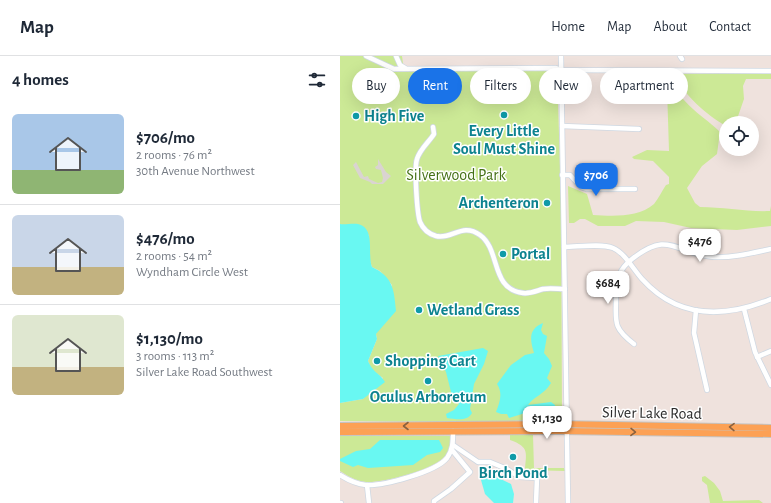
<!DOCTYPE html>
<meta charset="utf-8">
<style>
body{margin:0;font-family:"Alegreya Sans",sans-serif;background:#f2f2f3;color:#1f2937;height:100vh;display:flex;flex-direction:column;font-size:15px;white-space:nowrap}
*{box-sizing:border-box;margin:0}
p{font-size:13px;color:#747a83}
.icon{flex:none;width:22px;height:22px;fill:none;stroke:currentColor;stroke-width:2;stroke-linecap:round;stroke-linejoin:round}
.map{position:relative;flex:1;overflow:hidden}
.side{display:flex;flex-direction:column;background:#fff;width:340px}
.side>*{flex:none}
.hud{position:absolute;left:12px;top:12px;width:359px;height:36px;display:flex;gap:8px}
.controls{position:absolute;left:379px;top:60px;display:grid;gap:8px}
.controls a{display:grid;place-items:center;width:40px;height:40px;border-radius:50%;background:#fff;box-shadow:0 4px 16px #0002;font-size:20px}
.price{position:absolute;translate:-50% -34px;padding:0 9px;border-radius:8px;background:#fff;color:#222;font-size:13px;line-height:26px;filter:drop-shadow(0 1px 2px #0008)}
.price::after{content:'';position:absolute;left:50%;top:24px;width:12px;height:9px;margin-left:-6px;background:inherit;clip-path:polygon(0 0,100% 0,50% 100%)}
.price.on{background:#1a73e8;color:#fff}
ul{padding:0;list-style:none}
li{display:flex;align-items:center;gap:12px;height:100px;padding:0 12px}
li+li{border-top:1px solid #e0e1e3}
li span{display:grid;place-items:center;flex:none;width:112px;height:80px;border-radius:6px;color:#555}
li>.icon{margin-inline-start:auto}
span .icon{width:48px;height:48px;fill:#fffc;stroke-width:1}
li b{font-size:17px}
h2{display:flex;justify-content:space-between;align-items:center;height:48px;padding:0 12px;font-size:17px}
.pill{padding:0 14px;border-radius:18px;background:#fff;box-shadow:0 4px 16px #0002;font-size:14px;line-height:36px}
.pill.on{background:#1a73e8;color:#fff}
header{display:flex;align-items:center;gap:24px;box-sizing:border-box;height:56px;padding:0 20px;background:#fff;border-bottom:1px solid #e0e1e3}
header strong{font-size:19px}
nav{display:flex;gap:22px;margin-inline-start:auto;font-size:14px}
main{display:flex;flex:1;min-height:0}
.map>svg:first-child{display:block}
.green{fill:#cce996}
.plaza{fill:#dad4d1}
.water{fill:#69f8f2}
.lines{fill:none;stroke-linecap:round;stroke-linejoin:round}
.minor-casing{stroke:#cfd8e2;stroke-width:6}
.major-casing{stroke:#c4c4c4;stroke-width:8}
.minor{stroke:#fff;stroke-width:4.5}
.major{stroke:#fca155;stroke-width:6}
.oneway{stroke:#8a613e}
.culture-dot{fill:#0f9aa8;stroke:#fff;stroke-width:1.5}
.labels{text-anchor:middle;dominant-baseline:central;stroke-width:3;stroke-linejoin:round;paint-order:stroke}
.culture-label{font-size:16px;font-weight:bold;fill:#0d838f;stroke:#fff;text-anchor:start}
.park-label{font-size:16px;fill:#447015;stroke:#fff}
.street-label{font-size:16px;fill:#2c2c2c;stroke:#fff}
</style>
<header>
<strong>Map</strong>
<nav><a>Home</a><a>Map</a><a>About</a><a>Contact</a></nav>
</header>
<main>
<section class="side">
<h2>4 homes<svg class="icon" aria-label="filters" viewBox="0 0 24 24"><path d="M4 7h16M4 17h16"/><circle cx="9" cy="7" r="2"/><circle cx="15" cy="17" r="2"/></svg></h2>
<ul>
<li><span style="background:linear-gradient(#a9c7e8 70%,#8fb573 0)"><svg class="icon" aria-label="home" viewBox="0 0 24 24"><path d="M3 11l9-7 9 7M6 9v11h12V9"/></svg></span><div><b>$706/mo</b><p>2 rooms · 76 m²</p><p>30th Avenue Northwest</p></div></li>
<li><span style="background:linear-gradient(#c9d6e8 65%,#c2b280 0)"><svg class="icon" aria-label="home" viewBox="0 0 24 24"><path d="M3 11l9-7 9 7M6 9v11h12V9"/></svg></span><div><b>$476/mo</b><p>2 rooms · 54 m²</p><p>Wyndham Circle West</p></div></li>
<li><span style="background:linear-gradient(#dfe7d0 65%,#c2b280 0)"><svg class="icon" aria-label="home" viewBox="0 0 24 24"><path d="M3 11l9-7 9 7M6 9v11h12V9"/></svg></span><div><b>$1,130/mo</b><p>3 rooms · 113 m²</p><p>Silver Lake Road Southwest</p></div></li>
</ul>
</section>
<div class="map">
<svg width="431" height="447" viewBox="0 0 431 447">
<rect width="100%" height="100%" fill="#efe2dd"/>
<g class="green">
<path d="M 0,0 L 62,0 L 64,14 L 217,14 L 221,143 L 222,364 L 113,366 L 0,365 L 0,347 L 23,343 L 43,322 L 32,314 L 28,305 L 37,283 L 36,278 L 52,229 L 40,215 L 32,211 L 29,202 L 29,179 L 0,168 Z"/>
<path d="M 431,17 L 431,23 L 406,23 L 403,30 L 404,43 L 396,66 L 386,67 L 386,70 C 367,59 343,39 335,18 Z"/>
<path d="M 327,32 L 336,33 C 349,54 364,60 380,76 L 377,98 L 362,110 L 347,132 L 355,147 L 360,151 C 383,151 407,156 430,155 L 431,150 L 431,170 L 397,174 L 351,172 L 324,166 L 296,165 L 285,170 L 258,170 L 245,163 L 240,163 L 234,167 L 229,167 L 228,130 L 247,138 L 253,159 C 272,160 298,162 314,148 C 318,143 322,135 326,129 L 329,128 L 329,121 L 313,105 L 294,103 L 292,101 L 307,94 L 329,95 Z"/>
<path d="M 170,379 L 193,379 L 194,412 L 224,412 L 225,415 L 185,414 C 186,397 190,391 170,384 Z"/>
<path d="M 0,380 L 111,380 C 111,388 110,394 105,400 C 94,414 43,427 26,426 C 16,425 8,420 0,415 Z"/>
<path d="M 365,420 L 374,427 L 380,435 L 383,445 L 419,444 L 423,447 L 370,447 L 367,429 L 362,425 L 362,421 Z"/>
</g>
<path class="plaza" d="M 38,103 L 46,116 L 51,120 L 43,128 L 32,128 L 30,126 L 20,122 L 13,109 L 16,106 L 24,121 L 28,120 L 29,123 L 38,127 L 42,126 L 43,122 L 41,114 L 36,113 L 35,111 L 38,109 Z"/>
<g class="water">
<path d="M 0,168 C 5,169 12,167 18,168 C 36,172 27,198 32,211 C 53,221 54,233 56,255 L 36,278 L 37,283 L 28,305 C 34,318 39,316 45,326 L 23,343 L 0,347 Z"/>
<path d="M 203,267 L 201,274 L 203,278 L 207,280 L 204,297 L 209,303 L 212,310 L 207,322 L 211,327 C 204,339 194,340 188,349 L 211,346 L 215,349 L 215,354 L 182,358 L 169,362 L 167,358 L 161,358 L 156,356 C 160,346 163,337 157,328 L 171,309 L 185,299 L 194,297 C 190,284 188,273 203,267 Z"/>
<path d="M 143,292 L 148,295 L 144,308 L 134,328 L 130,353 L 132,357 C 127,366 116,363 107,362 L 106,358 L 114,354 L 119,348 L 112,340 L 106,316 L 98,300 Z"/>
<path d="M 40,384 L 99,384 L 103,392 L 100,396 L 87,399 L 73,409 L 28,412 L 18,409 L 13,411 L 0,405 L 0,403 L 16,395 L 30,393 Z"/>
<path d="M 142,414 L 171,428 L 174,438 L 173,447 L 154,447 L 145,438 L 139,417 Z"/>
</g>
<g class="lines">
<defs>
<g id="minor">
<path d="M 26,0 L 54,13 L 216,12 L 221,14 L 431,15"/>
<path d="M 56,0 L 60,9 L 65,12"/>
<path d="M 221,0 L 228,447"/>
<path d="M 340,0 L 342,3"/>
<path d="M 222,70 L 299,73"/>
<path d="M 93,71 L 94,78 C 89,86 80,93 77,103 C 74,112 77,157 80,166 C 83,173 89,178 96,180 C 112,184 122,166 140,179 C 161,194 150,233 183,237 C 190,238 196,235 203,233 C 210,232 218,233 225,233"/>
<path d="M 222,119 L 230,119 L 241,131 L 247,133 L 295,133"/>
<path d="M 224,191 C 237,191 261,187 273,192 C 285,197 293,213 302,223 C 338,263 385,262 431,243"/>
<path d="M 404,253 L 415,296 L 431,329"/>
<path d="M 356,254 L 354,277 L 367,334"/>
<path d="M 294,288 C 272,271 276,266 276,240 C 276,224 279,213 292,203 C 330,173 335,198 374,201 C 393,202 412,197 431,193"/>
<path d="M 417,301 L 431,295"/>
<path d="M 113,389 L 138,406 L 150,406 L 167,413 L 179,421 L 197,422 L 196,447"/>
<path d="M 0,419 C 8,424 16,428 26,429 C 43,430 96,416 107,402 C 113,394 113,385 113,375"/>
<path d="M 27,429 L 29,447"/>
<path d="M 0,447 L 1,447"/>
<path d="M 94,447 L 94,445 L 111,433 L 130,416 L 112,394"/>
</g>
<g id="major">
<path d="M 0,370 L 218,368 L 431,372"/>
<path d="M 0,376 L 220,375 L 431,378"/>
</g>
</defs>
<use href="#minor" class="minor-casing"/>
<use href="#major" class="major-casing"/>
<use href="#minor" class="minor"/>
<use href="#major" class="major"/>
</g>
<defs><path id="oneway-chevron" d="M-2-3.5L2.5 0L-2 3.5" fill="none" stroke-width="1.6" stroke-linecap="round" stroke-linejoin="round"/></defs>
<g class="oneway">
<use href="#oneway-chevron" transform="translate(66 370) rotate(-180)"/>
<use href="#oneway-chevron" transform="translate(392 371) rotate(-179)"/>
<use href="#oneway-chevron" transform="translate(293 376) rotate(1)"/>
</g>
<g class="culture-dot">
<circle cx="164" cy="59" r="4"/>
<circle cx="16" cy="60" r="4"/>
<circle cx="207" cy="147" r="4"/>
<circle cx="163" cy="198" r="4"/>
<circle cx="79" cy="254" r="4"/>
<circle cx="37" cy="305" r="4"/>
<circle cx="88" cy="325" r="4"/>
<circle cx="173" cy="401" r="4"/>
</g>
<g class="labels">
<g class="culture-label">
<text x="24" y="60">High Five</text>
<text x="164" y="75" text-anchor="middle">Every Little<tspan x="164" dy="18">Soul Must Shine</tspan></text>
<text x="199" y="147" text-anchor="end">Archenteron</text>
<text x="171" y="198">Portal</text>
<text x="87" y="254">Wetland Grass</text>
<text x="45" y="305">Shopping Cart</text>
<text x="88" y="341" text-anchor="middle">Oculus Arboretum</text>
<text x="173" y="417" text-anchor="middle">Birch Pond</text>
</g>
<g class="park-label">
<text x="116" y="119">Silverwood Park</text>
</g>
<g class="street-label">
<text transform="translate(312 357) rotate(1)">Silver Lake Road</text>
</g>
</g>
</svg>
<div class="controls">
<a><svg class="icon" aria-label="locate" viewBox="0 0 24 24"><circle cx="12" cy="12" r="6"/><path d="M12 2v4M12 18v4M2 12h4M18 12h4"/></svg></a>
</div>
<b class="price on" style="left:256px;top:141px">$706</b>
<b class="price" style="left:360px;top:207px">$476</b>
<b class="price" style="left:268px;top:249px">$684</b>
<b class="price" style="left:207px;top:384px">$1,130</b>
<div class="hud">
<a class="pill">Buy</a>
<a class="pill on">Rent</a>
<a class="pill">Filters</a>
<a class="pill">New</a>
<a class="pill">Apartment</a>
</div>
</div>
</main>
